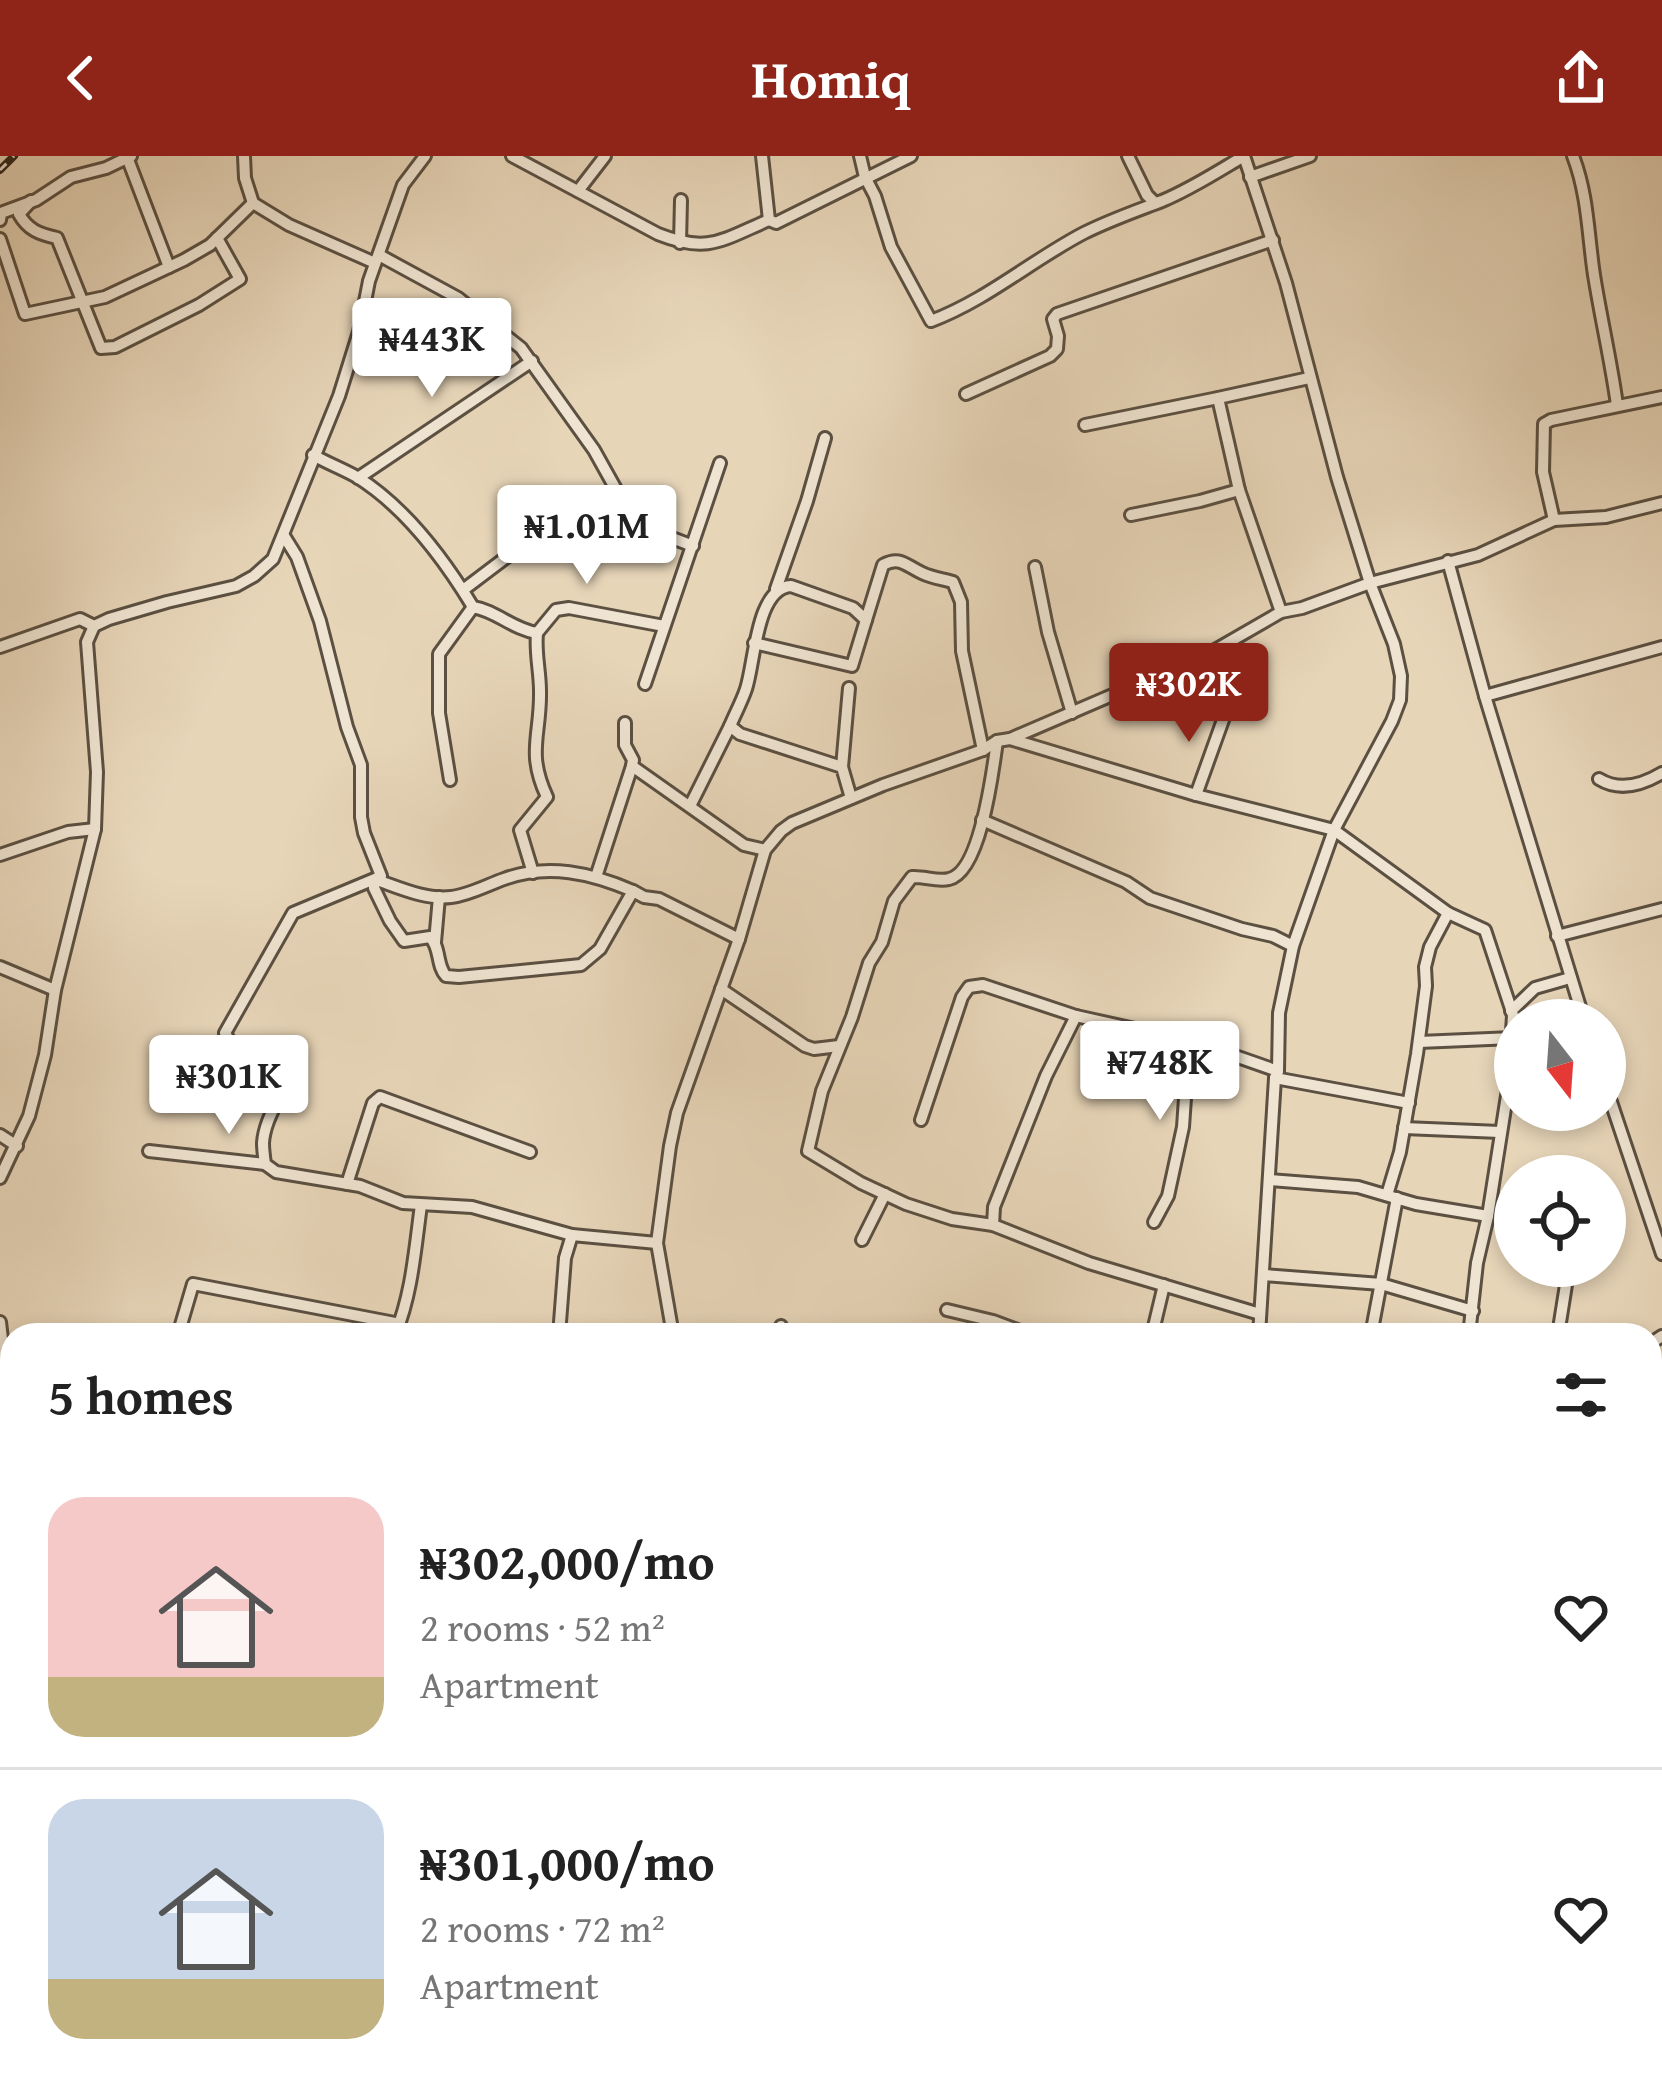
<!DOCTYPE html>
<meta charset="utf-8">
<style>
body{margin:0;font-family:"Gentium Book Plus",serif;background:#f6f6f6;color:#222;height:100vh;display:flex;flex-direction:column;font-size:45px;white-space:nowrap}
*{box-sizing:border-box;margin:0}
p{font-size:39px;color:#767676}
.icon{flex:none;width:66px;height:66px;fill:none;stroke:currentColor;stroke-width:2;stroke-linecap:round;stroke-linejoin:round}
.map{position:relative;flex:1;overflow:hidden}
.side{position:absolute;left:0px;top:1167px;width:1662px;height:768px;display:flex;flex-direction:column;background:#fff;border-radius:36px 36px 0 0;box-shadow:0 6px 18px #0003}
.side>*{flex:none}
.needle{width:78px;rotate:163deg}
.buttons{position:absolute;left:1494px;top:843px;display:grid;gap:24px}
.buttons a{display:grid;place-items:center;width:132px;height:132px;border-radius:50%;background:#fff;box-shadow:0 6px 18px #0003;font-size:60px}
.price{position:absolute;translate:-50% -102px;padding:0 27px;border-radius:12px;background:#fff;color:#222;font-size:39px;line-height:78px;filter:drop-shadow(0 3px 6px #0008)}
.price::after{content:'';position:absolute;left:50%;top:72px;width:36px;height:27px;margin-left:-18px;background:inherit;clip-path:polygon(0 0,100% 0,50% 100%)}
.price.current{background:#8f2418;color:#fff}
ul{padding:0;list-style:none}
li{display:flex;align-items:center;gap:36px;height:300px;padding:0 48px}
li+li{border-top:3px solid #e0e0e0}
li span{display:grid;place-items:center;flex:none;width:336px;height:240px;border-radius:36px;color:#555}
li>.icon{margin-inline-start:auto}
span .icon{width:144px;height:144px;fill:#fffc;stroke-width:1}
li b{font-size:51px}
h2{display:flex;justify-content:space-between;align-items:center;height:144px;padding:0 48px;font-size:51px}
header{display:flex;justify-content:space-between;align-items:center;height:156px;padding:0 48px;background:#8f2418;color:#fff;font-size:54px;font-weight:700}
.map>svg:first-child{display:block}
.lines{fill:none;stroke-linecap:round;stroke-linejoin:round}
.street-casing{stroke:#5b5042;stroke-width:16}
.street{stroke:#efe4d1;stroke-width:10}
.rail-casing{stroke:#2c231a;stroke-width:8}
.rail{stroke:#efe4d1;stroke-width:3;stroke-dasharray:9;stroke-linecap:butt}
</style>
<header><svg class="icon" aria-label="back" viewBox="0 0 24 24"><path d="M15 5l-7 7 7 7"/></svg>Homiq<svg class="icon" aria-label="share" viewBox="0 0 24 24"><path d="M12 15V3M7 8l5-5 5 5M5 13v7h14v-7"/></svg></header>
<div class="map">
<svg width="1662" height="1935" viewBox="0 0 1662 1935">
<rect width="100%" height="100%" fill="#e7d5b8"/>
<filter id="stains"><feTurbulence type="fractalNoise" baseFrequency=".00167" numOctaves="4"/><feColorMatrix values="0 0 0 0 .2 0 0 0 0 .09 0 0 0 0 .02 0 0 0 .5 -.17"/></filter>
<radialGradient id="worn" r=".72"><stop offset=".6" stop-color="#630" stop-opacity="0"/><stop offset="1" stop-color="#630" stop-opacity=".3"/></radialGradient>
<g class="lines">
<defs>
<g id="street">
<path d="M 244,0 L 245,22 L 253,47 L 289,69 L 375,107"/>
<path d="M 512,0 L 658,78 C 708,98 722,84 769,64"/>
<path d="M 762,0 L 769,64 L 776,67 L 911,0"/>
<path d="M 860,0 L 865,21 L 875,40 L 891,91 L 931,165 C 987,144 1032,104 1084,77 C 1110,64 1136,55 1162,45 C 1191,33 1217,16 1244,0 L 1286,127 L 1337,321 L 1370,427 L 1394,488 L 1401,520 L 1400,544 L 1392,565 L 1334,674 L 1293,790 L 1279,857 L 1278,915 L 1275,922 L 1259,1179"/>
<path d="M 1128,0 L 1147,39 L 1155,47"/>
<path d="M 1573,0 C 1588,39 1588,79 1594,119 C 1601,163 1611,205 1617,249"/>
<path d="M 127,1 L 169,111"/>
<path d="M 1250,21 L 1310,0"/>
<path d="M 578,35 L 605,0"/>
<path d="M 31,45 L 19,58 C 28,74 39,78 57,82 L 101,192 L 115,191 L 199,149 L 240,123 L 217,82"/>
<path d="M 0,64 L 1,57 L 36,44 L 71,21 L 106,12 L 131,0"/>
<path d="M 0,83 L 25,158 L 105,141 L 184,104 L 210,89 L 253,47"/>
<path d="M 680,87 L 681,44"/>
<path d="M 379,99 L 458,142 L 521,192 L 594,294 L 618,337 L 508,400 L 463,434"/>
<path d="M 966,238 L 1050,200 L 1057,193 L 1058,180 L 1053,163 L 1057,158 L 1273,84"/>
<path d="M 1085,269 L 1218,242"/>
<path d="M 313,299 C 327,307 343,313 357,321 C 405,351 444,403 473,451 C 497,455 512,473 537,477 C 535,497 540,515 540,535 C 541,579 526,596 547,641 L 520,674 L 533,717"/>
<path d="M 358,322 L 532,205"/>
<path d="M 618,337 L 626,344 L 630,362 L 638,369 L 693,390"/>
<path d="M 1131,359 L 1200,345 L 1239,334"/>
<path d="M 1554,364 L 1543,316 L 1544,268 L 1551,264 L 1662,241"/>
<path d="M 284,380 L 297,401 L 320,465 L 347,571 L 361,609 L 361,661 L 364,677 L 381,720 L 374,728 L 374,732 L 390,765 L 404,785 L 430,781 C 441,792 436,809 446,820 L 459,821 L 581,809 L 600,793 L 633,735 L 644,741 L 659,743 L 739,783"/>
<path d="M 1448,405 L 1485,540 L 1584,864"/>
<path d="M 1035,411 L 1048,476 L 1072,557"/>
<path d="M 776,433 L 807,345 L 825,282"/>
<path d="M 1281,456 L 1239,334 L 1218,242 L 1309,222"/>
<path d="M 537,477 L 556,454 L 569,452 L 664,470"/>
<path d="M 754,487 L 852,510 L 866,464"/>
<path d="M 0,491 L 80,463 L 94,470"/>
<path d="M 645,528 L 720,307"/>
<path d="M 1182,540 L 1228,550 L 1196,639"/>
<path d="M 1485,540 L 1662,491"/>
<path d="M 625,567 L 625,589 L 633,604 L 632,610 L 744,689 L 765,694"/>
<path d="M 1010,583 L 1196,639 L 1334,674 L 1448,757 L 1485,774 L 1513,859 L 1509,927 L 1488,1060 L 1477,1107 L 1469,1179"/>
<path d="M 997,585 C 993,613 981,716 949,723 C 937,726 924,720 912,721 L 894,745 L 882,786 L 869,807 L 852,861 L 822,935 L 808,995 L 861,1027 L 906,1048 L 952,1063 L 993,1069 L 1089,1107 L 1260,1158"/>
<path d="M 842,611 L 849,532"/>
<path d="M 1599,623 C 1620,636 1642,629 1662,617"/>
<path d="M 450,624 L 439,557 L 439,498 L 473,451"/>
<path d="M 851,642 L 842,611 L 740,578 L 730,570 C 735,558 742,545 746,533 C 755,506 756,432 791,430 L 853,452 L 866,464 L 883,409 C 900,400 905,409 922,417 C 932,422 943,423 953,426 L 961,446 L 962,495 L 983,594"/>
<path d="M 690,650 L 730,570"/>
<path d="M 982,664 L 1126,726 L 1150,742 L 1242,773 L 1273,780 L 1293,790"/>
<path d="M 0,699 L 68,676 L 95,673"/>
<path d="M 596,721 L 632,610"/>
<path d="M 377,722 L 293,757 L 225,877 L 230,886 L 284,896 L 291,900 C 291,932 265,956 263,987 C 263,994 264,1001 265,1008 L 276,1016 L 360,1030 L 403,1047 L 472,1051 L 572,1079 L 657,1087"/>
<path d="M 377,724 C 400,732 426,744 451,741 C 469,739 487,729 504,723 C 548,707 591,717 633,735"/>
<path d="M 1557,780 L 1662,753"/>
<path d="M 435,786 L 439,741"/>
<path d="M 0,811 L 55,834"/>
<path d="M 721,833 L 805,890 L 814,893 L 839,890"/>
<path d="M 1511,855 L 1535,832 L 1570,822"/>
<path d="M 1419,886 L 1513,882"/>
<path d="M 1275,922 L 1409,947"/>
<path d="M 1605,928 L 1662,1098"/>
<path d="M 921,964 L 962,841 L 969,831 L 983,829 L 1076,860 L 1198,887 L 1278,915"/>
<path d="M 1404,972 L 1500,976"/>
<path d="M 0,979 L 17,990"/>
<path d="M 149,995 L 265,1008"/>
<path d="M 0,1022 L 29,960 L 45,899 L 55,834 L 95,673 L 97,616 L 87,486 L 94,470 L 109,463 L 167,446 L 236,430 L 254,420 L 273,403 L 339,240 L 359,176 L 369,125 L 403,29 L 425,0"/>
<path d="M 1269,1024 L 1358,1031 L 1416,1048 L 1488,1060"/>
<path d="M 347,1028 L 373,947 L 380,941 L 530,996"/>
<path d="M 1387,1039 L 1400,996 L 1417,898 L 1426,830 L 1425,811 L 1430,791 L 1448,757"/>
<path d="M 1154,1066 L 1168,1040 L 1183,971 L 1187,913 L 1198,887"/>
<path d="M 993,1069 L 994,1051 L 1046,920 L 1076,860"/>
<path d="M 862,1084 L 885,1038"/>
<path d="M 1264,1119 L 1381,1128 L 1473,1155"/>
<path d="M 947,1154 L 993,1165 L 1031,1179"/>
<path d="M 0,1166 L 9,1242 L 0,1286"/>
<path d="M 178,1179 L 193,1128 L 400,1168"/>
<path d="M 395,1179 C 412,1138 415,1093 421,1049"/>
<path d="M 559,1179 L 565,1102 L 572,1079"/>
<path d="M 673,1179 L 657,1087 L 670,990 L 677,957 L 739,783 L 765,694 L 781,675 L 792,667 L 883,629 L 983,594 L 997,585 L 1010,583 L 1210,497 L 1281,456 L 1302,452 L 1370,427 L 1478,399 L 1554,364 L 1606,361 L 1662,347"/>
<path d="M 780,1179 L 781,1170"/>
<path d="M 1152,1179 L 1164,1129"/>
<path d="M 1371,1179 L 1397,1042"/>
<path d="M 1558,1179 L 1569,1110"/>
<path d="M 1650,1188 L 1662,1180"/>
<path d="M 0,1423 L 12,1429"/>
<path d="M 1650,1644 L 1662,1641"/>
<path d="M 1650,1730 L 1662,1726"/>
<path d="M 237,1923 L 247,1935"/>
<path d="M 443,1923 L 454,1935"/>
<path d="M 618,1923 L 628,1935"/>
<path d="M 968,1923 L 991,1933 L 990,1935"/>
<path d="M 1207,1923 L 1209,1935"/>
<path d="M 1570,1923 L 1574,1935"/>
<path d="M 11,1935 L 21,1923"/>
<path d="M 145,1935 L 159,1923"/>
<path d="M 486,1935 L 498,1923"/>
<path d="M 1096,1935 L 1097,1923"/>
</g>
</defs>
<use href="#street" class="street-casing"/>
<use href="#street" class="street"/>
<defs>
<path id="rail" d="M 0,14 L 14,0"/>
</defs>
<use href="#rail" class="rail-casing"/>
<use href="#rail" class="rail"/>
</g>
<rect width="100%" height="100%" filter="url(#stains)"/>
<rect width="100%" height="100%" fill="url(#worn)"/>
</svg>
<div class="buttons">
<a><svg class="needle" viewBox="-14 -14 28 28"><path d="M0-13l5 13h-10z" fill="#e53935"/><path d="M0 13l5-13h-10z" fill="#767676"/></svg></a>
<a><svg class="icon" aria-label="locate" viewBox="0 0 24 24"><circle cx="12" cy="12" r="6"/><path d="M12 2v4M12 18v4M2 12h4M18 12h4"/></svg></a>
</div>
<b class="price" style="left:432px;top:244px">₦443K</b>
<b class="price" style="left:587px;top:431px">₦1.01M</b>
<b class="price current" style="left:1189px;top:589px">₦302K</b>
<b class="price" style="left:1160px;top:967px">₦748K</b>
<b class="price" style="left:229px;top:981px">₦301K</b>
<section class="side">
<h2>5 homes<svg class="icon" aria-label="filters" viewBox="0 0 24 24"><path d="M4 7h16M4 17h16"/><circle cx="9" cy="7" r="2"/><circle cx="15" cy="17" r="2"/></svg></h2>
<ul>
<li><span style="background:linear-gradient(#f6c9c9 75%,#c2b280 0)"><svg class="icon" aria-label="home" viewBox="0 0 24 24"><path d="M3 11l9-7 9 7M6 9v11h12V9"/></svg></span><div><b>₦302,000/mo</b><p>2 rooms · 52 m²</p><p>Apartment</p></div><svg class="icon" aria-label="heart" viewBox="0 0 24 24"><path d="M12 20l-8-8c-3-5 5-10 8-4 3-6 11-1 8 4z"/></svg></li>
<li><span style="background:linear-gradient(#c9d6e8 75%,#c2b280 0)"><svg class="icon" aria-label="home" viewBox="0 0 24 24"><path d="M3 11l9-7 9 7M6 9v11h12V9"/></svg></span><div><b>₦301,000/mo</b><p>2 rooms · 72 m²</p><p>Apartment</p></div><svg class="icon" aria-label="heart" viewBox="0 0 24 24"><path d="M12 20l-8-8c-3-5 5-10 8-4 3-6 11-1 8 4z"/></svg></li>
</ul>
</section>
</div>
